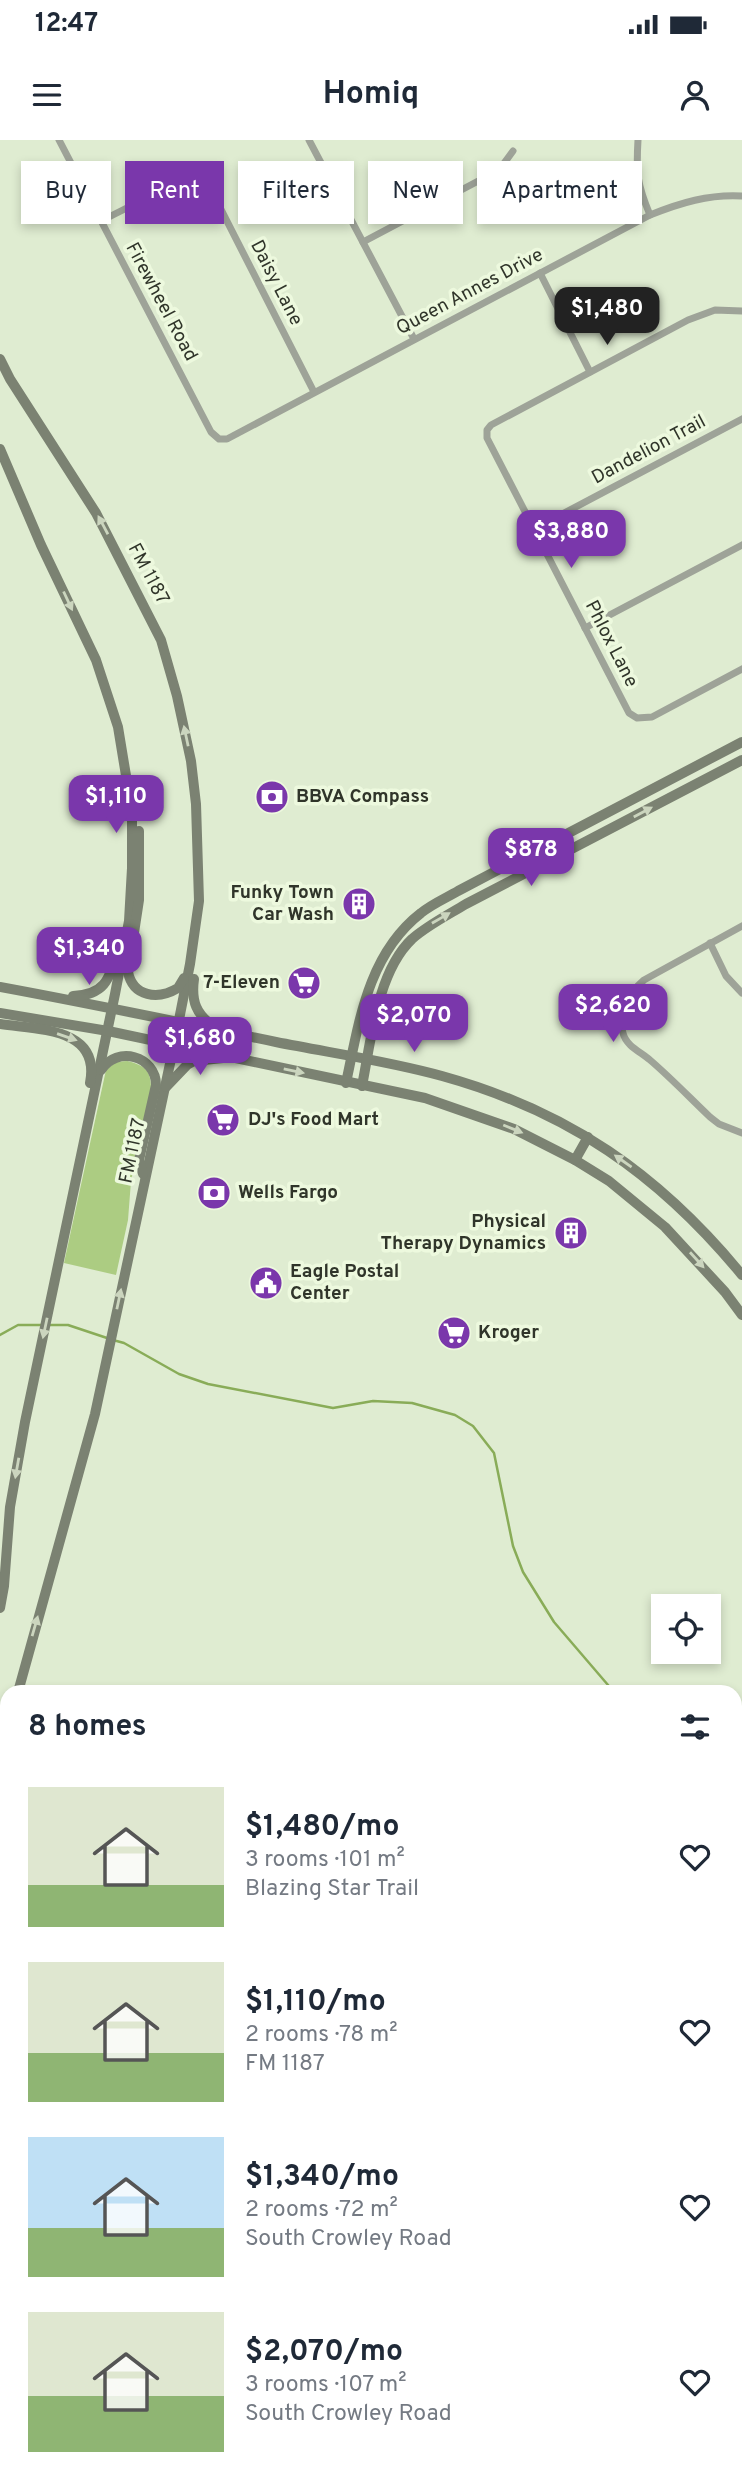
<!DOCTYPE html>
<meta charset="utf-8">
<style>
body{margin:0;font-family:Overpass,sans-serif;background:#f2f2f3;color:#1f2937;height:100vh;display:flex;flex-direction:column;font-size:26px;white-space:nowrap}
*{box-sizing:border-box;margin:0}
p{font-size:23px;color:#747a83}
.icon{flex:none;width:38px;height:38px;fill:none;stroke:currentColor;stroke-width:2;stroke-linecap:round;stroke-linejoin:round}
.map{position:relative;flex:1;overflow:hidden}
.drawer{position:absolute;left:0px;top:1545px;width:742px;height:800px;display:flex;flex-direction:column;background:#fff;border-radius:21px 21px 0 0;box-shadow:0 4px 10px #0003}
.drawer>*{flex:none}
.top-card{position:absolute;left:21px;top:21px;width:700px;height:63px;display:flex;gap:14px}
.tools{position:absolute;left:651px;top:1454px;display:grid;gap:14px}
.tools a{display:grid;place-items:center;width:70px;height:70px;border-radius:0px;background:#fff;box-shadow:0 4px 10px #0003;font-size:35px}
.price{position:absolute;translate:-50% -60px;padding:0 16px;border-radius:14px;background:#7a37ab;color:#fff;font-size:23px;line-height:46px;filter:drop-shadow(0 2px 4px #0008)}
.price::after{content:'';position:absolute;left:50%;top:42px;width:21px;height:16px;margin-left:-10px;background:inherit;clip-path:polygon(0 0,100% 0,50% 100%)}
.price.current{background:#222;color:#fff}
ul{padding:0;list-style:none}
li{display:flex;align-items:center;gap:21px;height:175px;padding:0 28px}
li span{display:grid;place-items:center;flex:none;width:196px;height:140px;border-radius:0px;color:#555}
li>.icon{margin-inline-start:auto}
span .icon{width:84px;height:84px;fill:#fffc;stroke-width:1}
li b{font-size:30px}
h2{display:flex;justify-content:space-between;align-items:center;height:84px;padding:0 28px;font-size:30px}
.pill{padding:0 24px;border-radius:0px;background:#fff;box-shadow:0 4px 10px #0003;font-size:24px;line-height:63px}
.pill.current{background:#7a37ab;color:#fff}
.status{display:flex;justify-content:space-between;align-items:center;height:49px;padding:0 35px;background:#fff;direction:ltr}
.status svg{height:19px;fill:currentColor}
header{display:flex;justify-content:space-between;align-items:center;height:91px;padding:0 28px;background:#fff;font-size:32px;font-weight:700}
.map>svg:first-child{display:block}
.green{fill:#accc82}
.lines{fill:none;stroke-linecap:round;stroke-linejoin:round}
.stream{stroke:#89ac58;stroke-width:2.5}
.street{stroke:#9ea398;stroke-width:7}
.secondary{stroke:#7b8272;stroke-width:10}
.rail{stroke:#818977;stroke-width:2.5;stroke-dasharray:12 12;stroke-linecap:butt}
.oneway{fill:#cbd5be}
.labels{text-anchor:middle;dominant-baseline:central;stroke-width:7;stroke-linejoin:round;paint-order:stroke}
.street-label{font-size:19px;fill:#30352a;stroke:#edf9de}
.poi-label{font-size:19px;font-weight:bold;fill:#30352a;stroke:#edf9de;text-anchor:start}
</style>
<div class="status"><b>12:47</b><svg viewBox="0 0 49 12"><path d="M0 12V9h3v3zM5 12V6h3v6zM10 12V3h3v9zM15 12V0h3v12zM26 1h20v11H26zM47 4h2v5h-2z"/></svg></div>
<header><svg class="icon" aria-label="menu" viewBox="0 0 24 24"><path d="M4 6h16M4 12h16M4 18h16"/></svg>Homiq<svg class="icon" aria-label="person" viewBox="0 0 24 24"><circle cx="12" cy="8" r="4"/><path d="M4 21q1-7 8-7t8 7"/></svg></header>
<div class="map">
<svg width="742" height="2344" viewBox="0 0 742 2344">
<rect width="100%" height="100%" fill="#dfecd1"/>
<g class="green">
<path d="M 127,921 C 144,925 151,930 151,948 L 131,1041 L 128,1080 L 116,1135 L 64,1123 L 106,930 L 116,922 Z"/>
<path d="M 0,2097 L 7,2101 L 7,2147 L 0,2132 Z"/>
<path d="M 96,2338 L 157,2338 L 159,2344 L 99,2344 Z"/>
</g>
<g class="lines">
<g class="stream">
<path d="M 49,1185 L 68,1185 L 107,1198"/>
<path d="M 0,1195 L 18,1185 L 42,1185"/>
<path d="M 113,1200 L 124,1203 L 179,1234 L 208,1244 L 333,1268 L 373,1261 L 412,1263 L 455,1275 L 473,1286 L 494,1313 L 513,1406 L 523,1432 L 554,1482 L 614,1552"/>
<path d="M 735,1667 L 742,1673"/>
<path d="M 735,1806 L 742,1802"/>
</g>
<g class="street">
<path d="M 59,0 L 211,292 L 219,299 L 227,299 L 650,75 C 680,63 709,54 742,56"/>
<path d="M 309,0 L 414,199"/>
<path d="M 638,0 C 636,33 637,44 650,75"/>
<path d="M 101,81 L 190,36 L 198,35 L 205,38 L 314,252"/>
<path d="M 363,102 L 499,30 L 513,11"/>
<path d="M 540,133 L 590,232"/>
<path d="M 742,171 L 715,170 L 688,180 L 491,285 L 487,290 L 487,298 L 629,573 L 637,578 L 652,577 L 742,529"/>
<path d="M 534,389 L 742,279"/>
<path d="M 585,488 L 742,405"/>
<path d="M 742,786 L 644,840 C 630,852 616,873 623,893 C 626,906 641,912 650,920 C 671,938 690,958 710,977 L 719,984 L 742,993"/>
<path d="M 710,803 L 726,836 L 742,853"/>
<path d="M 0,2303 L 7,2305"/>
<path d="M 38,2344 L 40,2338"/>
</g>
<g class="secondary">
<path d="M 0,219 L 10,239 L 96,373 L 161,500 L 177,556 L 191,621 L 196,664 L 199,761 L 190,824 L 174,905 L 95,1274 L 18,1552"/>
<path d="M 0,309 L 41,405 L 96,520 L 118,587 L 132,672 L 132,728 L 129,781 L 115,854 L 25,1282 L 10,1367 L 4,1446 L 0,1468"/>
<path d="M 139,691 L 139,760 L 128,832 C 133,857 158,860 178,848 L 184,838"/>
<path d="M 194,839 C 191,861 196,875 215,887"/>
<path d="M 0,847 C 92,864 184,883 276,902 C 331,913 388,921 442,936 C 568,971 659,1034 742,1135"/>
<path d="M 73,856 C 104,855 109,840 117,814"/>
<path d="M 0,873 L 108,891 L 425,958 L 514,989 L 575,1020 L 609,1041 L 665,1087 L 725,1152 L 742,1175"/>
<path d="M 0,884 C 38,890 101,887 90,943"/>
<path d="M 101,930 C 117,905 156,916 156,945 L 139,1020 L 143,1034"/>
<path d="M 346,943 C 359,882 368,814 421,773 C 432,764 446,758 458,751 L 742,602"/>
<path d="M 362,946 C 371,901 377,832 412,799 C 428,785 448,775 466,764 L 742,620"/>
<path d="M 166,947 L 187,925 L 194,921 L 223,918"/>
<path d="M 575,1020 L 588,997"/>
<path d="M 0,1642 L 7,1608"/>
<path d="M 0,1845 L 7,1847"/>
<path d="M 735,2016 L 742,2013"/>
</g>
<g class="rail">
<path d="M 0,2086 L 7,2089"/>
<path d="M 491,2338 L 502,2344"/>
</g>
</g>
<defs><path id="oneway-solid" d="M-6-.8H1V-3.2L6.5 0L1 3.2V.8H-6Z" transform="scale(1.75)"/></defs>
<g class="oneway">
<use href="#oneway-solid" transform="translate(103 385) rotate(-118)"/>
<use href="#oneway-solid" transform="translate(68 461) rotate(65)"/>
<use href="#oneway-solid" transform="translate(186 596) rotate(-102)"/>
<use href="#oneway-solid" transform="translate(643 672) rotate(-28)"/>
<use href="#oneway-solid" transform="translate(441 778) rotate(-30)"/>
<use href="#oneway-solid" transform="translate(67 897) rotate(19)"/>
<use href="#oneway-solid" transform="translate(294 931) rotate(12)"/>
<use href="#oneway-solid" transform="translate(513 989) rotate(22)"/>
<use href="#oneway-solid" transform="translate(623 1021) rotate(-145)"/>
<use href="#oneway-solid" transform="translate(697 1120) rotate(48)"/>
<use href="#oneway-solid" transform="translate(119 1159) rotate(-78)"/>
<use href="#oneway-solid" transform="translate(45 1188) rotate(102)"/>
<use href="#oneway-solid" transform="translate(17 1328) rotate(100)"/>
<use href="#oneway-solid" transform="translate(35 1486) rotate(-74)"/>
</g>
<defs>
<symbol id="bank-disc" viewBox="-11 -11 22 22"><circle r="9.5" fill="#7a37ab" stroke="#edf9de"/><path d="M-6-4H6V4H-6ZM0-2.3a2.3 2.3 0 1 0 0 4.6a2.3 2.3 0 1 0 0-4.6Z" fill="#fff"/></symbol>
<symbol id="building-disc" viewBox="-11 -11 22 22"><circle r="9.5" fill="#7a37ab" stroke="#edf9de"/><path d="M-4-6H4V6H1V3H-1V6H-4ZM-2.5-4.3h1.7v1.8h-1.7ZM.8-4.3h1.7v1.8H.8ZM-2.5-1h1.7V.8h-1.7ZM.8-1h1.7V.8H.8Z" fill="#fff"/></symbol>
<symbol id="supermarket-disc" viewBox="-11 -11 22 22"><circle r="9.5" fill="#7a37ab" stroke="#edf9de"/><path d="M-6-5.5h2.5l.6 2H6L4.5 2H-2.5L-4.4-4H-6ZM-1.5 3.2a1.3 1.3 0 1 0 .1 0ZM3 3.2a1.3 1.3 0 1 0 .1 0Z" fill="#fff"/></symbol>
<symbol id="civic-disc" viewBox="-11 -11 22 22"><circle r="9.5" fill="#7a37ab" stroke="#edf9de"/><path d="M-.6-6.5H3V-4.5H.6V-3L4-1V1h2V6H-6V1h2V-1L-.6-3ZM-1.2 2.5V6h2.4V2.5Z" fill="#fff"/></symbol>
</defs>
<g fill-rule="evenodd">
<use href="#bank-disc" x="253" y="638" width="38" height="38"/>
<use href="#building-disc" x="340" y="745" width="38" height="38"/>
<use href="#supermarket-disc" x="285" y="824" width="38" height="38"/>
<use href="#supermarket-disc" x="204" y="961" width="38" height="38"/>
<use href="#bank-disc" x="195" y="1034" width="38" height="38"/>
<use href="#building-disc" x="552" y="1074" width="38" height="38"/>
<use href="#civic-disc" x="247" y="1124" width="38" height="38"/>
<use href="#supermarket-disc" x="435" y="1174" width="38" height="38"/>
</g>
<g class="labels">
<g class="street-label">
<text transform="translate(276 143) rotate(63)">Daisy Lane</text>
<text transform="translate(470 152) rotate(-28)">Queen Annes Drive</text>
<text transform="translate(161 162) rotate(62)">Firewheel Road</text>
<text transform="translate(649 310) rotate(-28)">Dandelion Trail</text>
<text transform="translate(148 434) rotate(62)">FM 1187</text>
<text transform="translate(611 504) rotate(63)">Phlox Lane</text>
<text transform="translate(133 1011) rotate(-78)">FM 1187</text>
</g>
<g class="poi-label">
<text x="296" y="657">BBVA Compass</text>
<text x="334" y="753" text-anchor="end">Funky Town<tspan x="334" dy="22">Car Wash</tspan></text>
<text x="280" y="843" text-anchor="end">7-Eleven</text>
<text x="248" y="980">DJ's Food Mart</text>
<text x="238" y="1053">Wells Fargo</text>
<text x="546" y="1082" text-anchor="end">Physical<tspan x="546" dy="22">Therapy Dynamics</tspan></text>
<text x="290" y="1132">Eagle Postal<tspan x="290" dy="22">Center</tspan></text>
<text x="478" y="1193">Kroger</text>
</g>
</g>
</svg>
<div class="tools">
<a><svg class="icon" aria-label="locate" viewBox="0 0 24 24"><circle cx="12" cy="12" r="6"/><path d="M12 2v4M12 18v4M2 12h4M18 12h4"/></svg></a>
</div>
<b class="price current" style="left:607px;top:207px">$1,480</b>
<b class="price" style="left:571px;top:430px">$3,880</b>
<b class="price" style="left:116px;top:695px">$1,110</b>
<b class="price" style="left:531px;top:748px">$878</b>
<b class="price" style="left:89px;top:847px">$1,340</b>
<b class="price" style="left:613px;top:904px">$2,620</b>
<b class="price" style="left:414px;top:914px">$2,070</b>
<b class="price" style="left:200px;top:937px">$1,680</b>
<div class="top-card">
<a class="pill">Buy</a>
<a class="pill current">Rent</a>
<a class="pill">Filters</a>
<a class="pill">New</a>
<a class="pill">Apartment</a>
</div>
<section class="drawer">
<h2>8 homes<svg class="icon" aria-label="filters" viewBox="0 0 24 24"><path d="M4 7h16M4 17h16"/><circle cx="9" cy="7" r="2"/><circle cx="15" cy="17" r="2"/></svg></h2>
<ul>
<li><span style="background:linear-gradient(#dfe7d0 70%,#8fb573 0)"><svg class="icon" aria-label="home" viewBox="0 0 24 24"><path d="M3 11l9-7 9 7M6 9v11h12V9"/></svg></span><div><b>$1,480/mo</b><p>3 rooms · 101 m²</p><p>Blazing Star Trail</p></div><svg class="icon" aria-label="heart" viewBox="0 0 24 24"><path d="M12 20l-8-8c-3-5 5-10 8-4 3-6 11-1 8 4z"/></svg></li>
<li><span style="background:linear-gradient(#dfe7d0 65%,#8fb573 0)"><svg class="icon" aria-label="home" viewBox="0 0 24 24"><path d="M3 11l9-7 9 7M6 9v11h12V9"/></svg></span><div><b>$1,110/mo</b><p>2 rooms · 78 m²</p><p>FM 1187</p></div><svg class="icon" aria-label="heart" viewBox="0 0 24 24"><path d="M12 20l-8-8c-3-5 5-10 8-4 3-6 11-1 8 4z"/></svg></li>
<li><span style="background:linear-gradient(#bfe0f5 65%,#8fb573 0)"><svg class="icon" aria-label="home" viewBox="0 0 24 24"><path d="M3 11l9-7 9 7M6 9v11h12V9"/></svg></span><div><b>$1,340/mo</b><p>2 rooms · 72 m²</p><p>South Crowley Road</p></div><svg class="icon" aria-label="heart" viewBox="0 0 24 24"><path d="M12 20l-8-8c-3-5 5-10 8-4 3-6 11-1 8 4z"/></svg></li>
<li><span style="background:linear-gradient(#dfe7d0 60%,#8fb573 0)"><svg class="icon" aria-label="home" viewBox="0 0 24 24"><path d="M3 11l9-7 9 7M6 9v11h12V9"/></svg></span><div><b>$2,070/mo</b><p>3 rooms · 107 m²</p><p>South Crowley Road</p></div><svg class="icon" aria-label="heart" viewBox="0 0 24 24"><path d="M12 20l-8-8c-3-5 5-10 8-4 3-6 11-1 8 4z"/></svg></li>
</ul>
</section>
</div>
